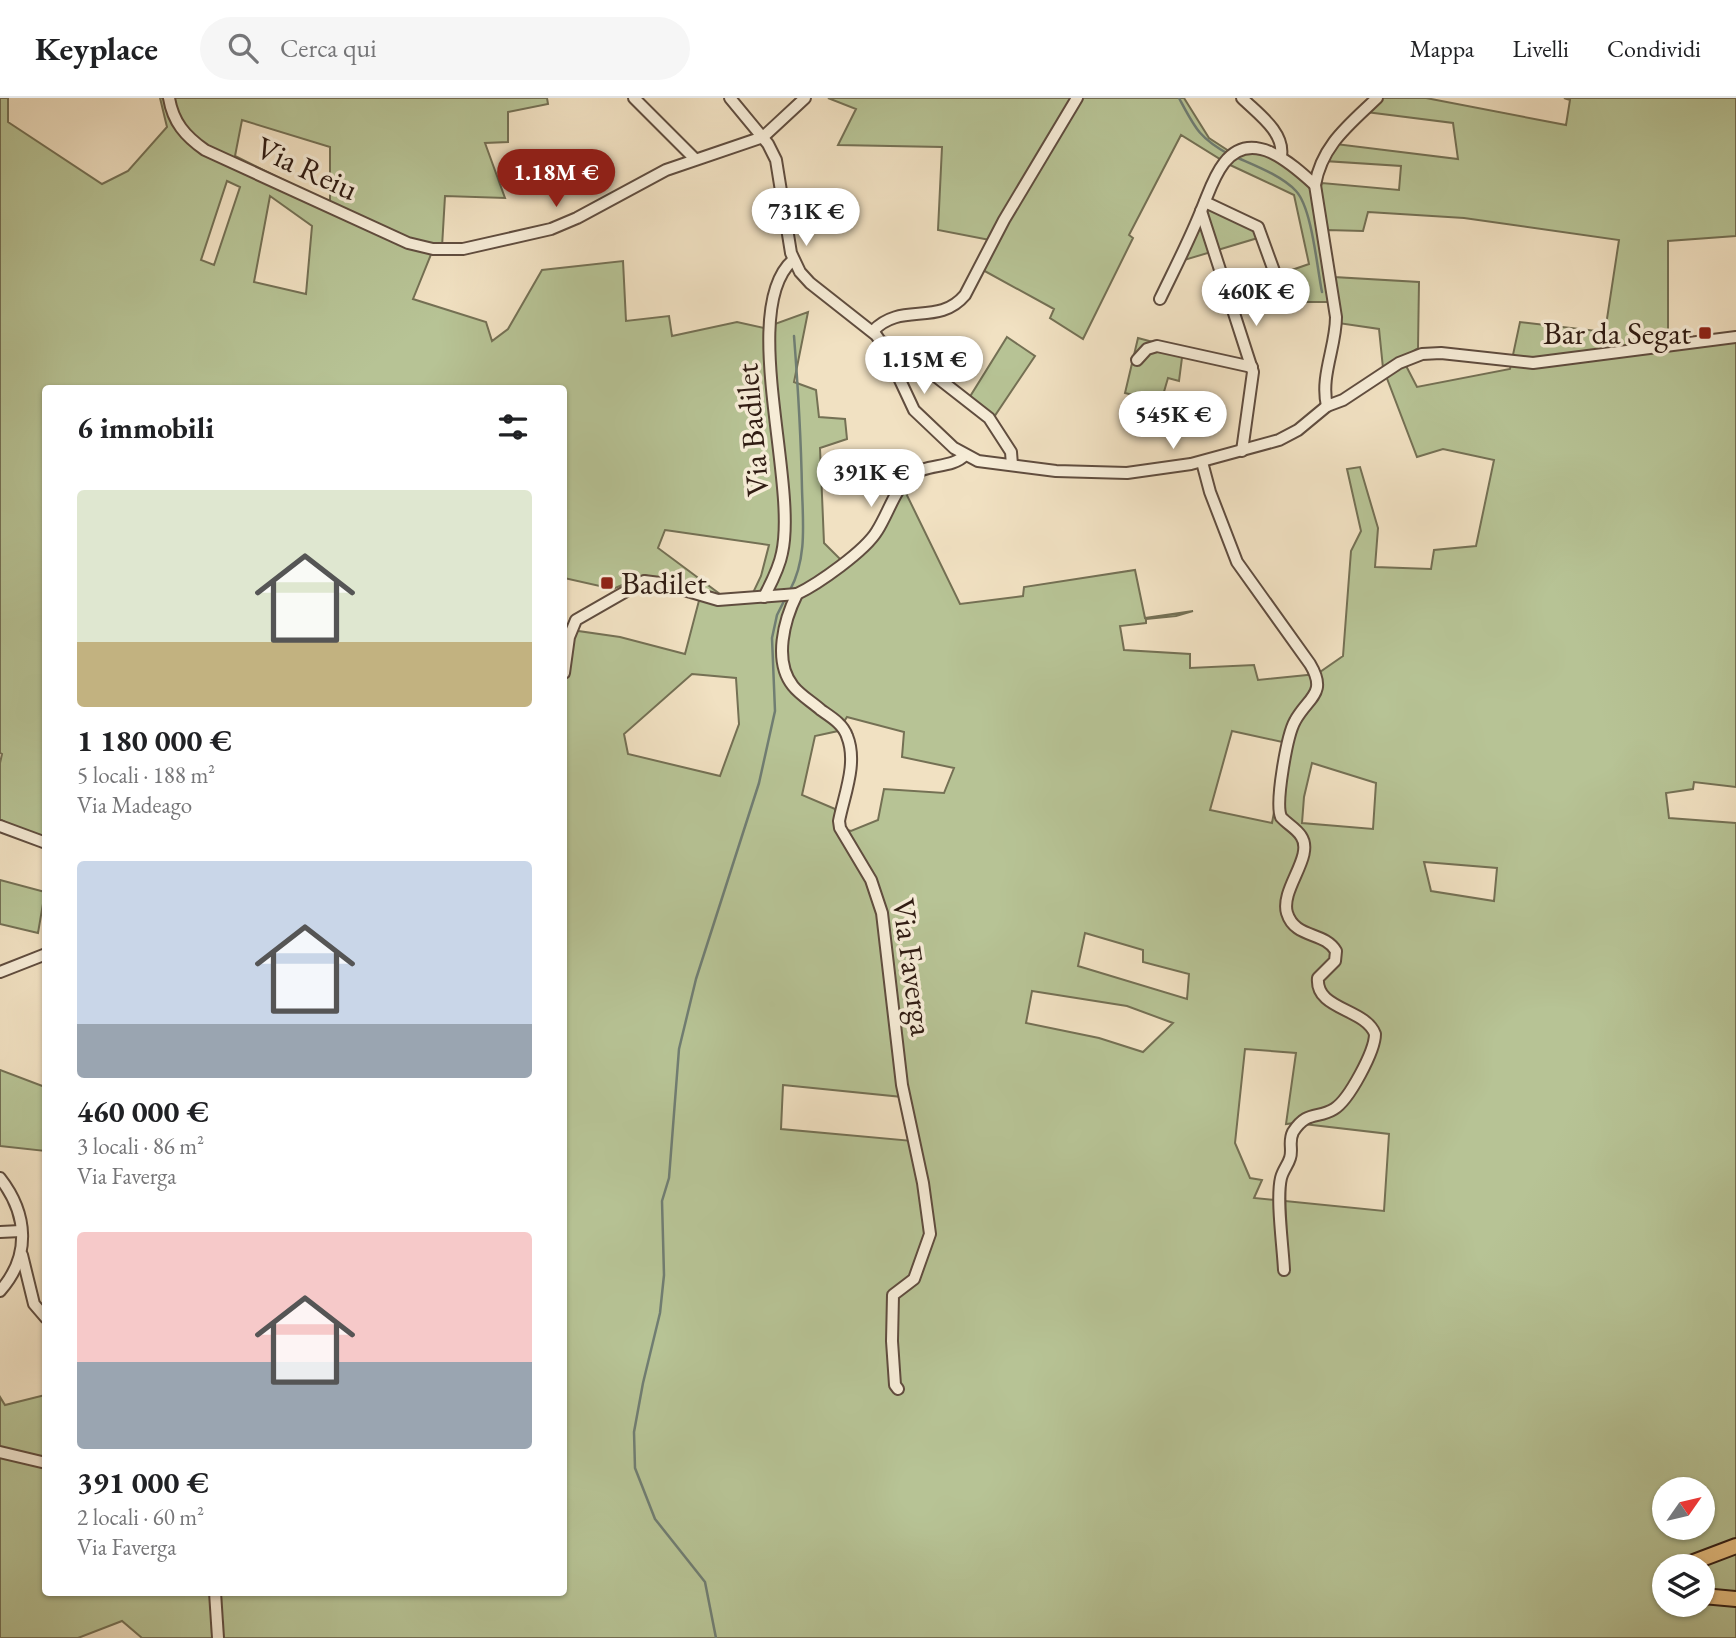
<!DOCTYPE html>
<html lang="it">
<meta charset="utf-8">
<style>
body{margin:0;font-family:"EB Garamond",serif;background:#f6f6f6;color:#202124;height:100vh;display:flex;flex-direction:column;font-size:26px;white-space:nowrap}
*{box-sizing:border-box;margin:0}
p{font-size:23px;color:#757577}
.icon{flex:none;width:38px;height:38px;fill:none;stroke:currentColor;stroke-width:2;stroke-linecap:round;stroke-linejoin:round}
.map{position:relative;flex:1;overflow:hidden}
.details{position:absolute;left:42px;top:287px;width:525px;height:1211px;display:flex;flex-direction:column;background:#fff;border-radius:7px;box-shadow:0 2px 5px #0004}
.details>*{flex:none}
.needle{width:46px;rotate:56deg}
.buttons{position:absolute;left:1652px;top:1379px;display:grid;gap:14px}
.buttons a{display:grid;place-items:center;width:63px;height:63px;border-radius:50%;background:#fff;box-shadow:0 2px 5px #0004;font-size:35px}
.price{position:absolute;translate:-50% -60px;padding:0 16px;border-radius:24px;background:#fff;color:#222;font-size:23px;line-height:46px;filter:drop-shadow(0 2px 4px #0008)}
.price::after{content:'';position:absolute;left:50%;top:42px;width:21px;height:16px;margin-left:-10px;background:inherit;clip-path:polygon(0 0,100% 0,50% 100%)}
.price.selected{background:#8f2418;color:#fff}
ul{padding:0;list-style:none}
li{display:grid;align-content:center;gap:14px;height:371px;padding:0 35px}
li span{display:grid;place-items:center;height:217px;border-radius:7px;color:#555}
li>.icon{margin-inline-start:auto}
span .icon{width:126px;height:126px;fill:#fffc;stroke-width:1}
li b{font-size:30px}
h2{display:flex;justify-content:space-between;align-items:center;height:84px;padding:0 35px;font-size:30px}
header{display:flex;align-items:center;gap:42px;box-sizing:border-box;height:98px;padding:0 35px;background:#fff;border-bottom:2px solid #e0e0e0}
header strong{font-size:33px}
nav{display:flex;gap:38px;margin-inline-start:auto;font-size:24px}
.search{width:490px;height:63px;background:#f6f6f6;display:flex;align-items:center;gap:18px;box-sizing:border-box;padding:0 24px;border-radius:38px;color:#757577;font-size:26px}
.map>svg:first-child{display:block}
.green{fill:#b7c395;stroke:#747054;stroke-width:2;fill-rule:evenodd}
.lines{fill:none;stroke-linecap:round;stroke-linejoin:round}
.stream{stroke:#707d72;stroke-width:2.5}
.minor-casing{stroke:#604d3f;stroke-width:14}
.major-casing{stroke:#301c13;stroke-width:18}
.minor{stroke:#f6ecd7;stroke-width:10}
.major{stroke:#e8c081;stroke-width:14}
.poi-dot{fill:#8f2418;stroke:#f6ecd7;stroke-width:2.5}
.labels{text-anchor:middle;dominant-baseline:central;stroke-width:7;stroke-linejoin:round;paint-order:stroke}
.street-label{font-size:32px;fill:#301c13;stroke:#f6ecd7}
.poi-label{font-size:32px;fill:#301c13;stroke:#f6ecd7;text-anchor:end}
</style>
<header>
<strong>Keyplace</strong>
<div class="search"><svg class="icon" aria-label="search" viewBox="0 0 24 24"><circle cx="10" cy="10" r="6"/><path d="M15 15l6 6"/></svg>Cerca qui</div>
<nav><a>Mappa</a><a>Livelli</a><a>Condividi</a></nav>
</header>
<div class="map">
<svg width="1736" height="1540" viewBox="0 0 1736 1540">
<rect width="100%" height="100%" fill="#f1e1c2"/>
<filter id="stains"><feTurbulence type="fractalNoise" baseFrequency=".00286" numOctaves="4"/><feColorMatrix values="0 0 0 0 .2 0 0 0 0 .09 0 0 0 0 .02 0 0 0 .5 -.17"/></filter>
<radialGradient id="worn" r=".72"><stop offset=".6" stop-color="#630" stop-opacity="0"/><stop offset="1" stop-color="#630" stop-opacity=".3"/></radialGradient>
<g class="green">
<path d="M 0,0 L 8,0 L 8,24 L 102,86 L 128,73 L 167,29 L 160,0 L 547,0 L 548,6 L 508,14 L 508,44 L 485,45 L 505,100 L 445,98 L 442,149 L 434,149 L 413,201 L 486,224 L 492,243 L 508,231 L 542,172 L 623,163 L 626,223 L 669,218 L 672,238 L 737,224 L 764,230 L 808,214 L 794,284 L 816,292 L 819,319 L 845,321 L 847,341 L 820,350 L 824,445 L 841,462 L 866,444 L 901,385 L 960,506 L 1023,498 L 1024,489 L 1135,472 L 1145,520 L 1193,513 L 1176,518 L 1146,521 L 1146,525 L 1120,528 L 1124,552 L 1190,556 L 1190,570 L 1254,567 L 1258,582 L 1317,576 L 1343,558 L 1351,453 L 1361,433 L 1347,371 L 1360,369 L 1378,430 L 1375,469 L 1431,471 L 1434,452 L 1476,448 L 1494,362 L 1443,351 L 1417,359 L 1383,270 L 1379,231 L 1331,224 L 1330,204 L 1284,204 L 1274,178 L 1309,166 L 1294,97 L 1228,66 L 1181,37 L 1129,137 L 1133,140 L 1083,241 L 1050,220 L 1054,211 L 981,171 L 995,143 L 938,132 L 942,49 L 838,47 L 856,11 L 828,0 L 1184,0 L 1209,40 L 1232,55 L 1254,53 L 1270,56 L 1320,92 L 1322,85 L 1399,92 L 1401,68 L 1325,63 L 1336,46 L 1458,61 L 1453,25 L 1366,14 L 1380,0 L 1426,0 L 1566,27 L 1570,2 L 1564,0 L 1736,0 L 1736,138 L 1668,143 L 1668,242 L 1736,236 L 1736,689 L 1694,684 L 1693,691 L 1666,695 L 1669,720 L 1736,725 L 1736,1540 L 142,1540 L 122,1523 L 78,1540 L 0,1540 L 0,1299 L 5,1307 L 45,1297 L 46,1494 L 564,1494 L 564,531 L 620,539 L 685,556 L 701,495 L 645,477 L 613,491 L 564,480 L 564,290 L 46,290 L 45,746 L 0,721 L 0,665 L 2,656 L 0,655 ZM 242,22 L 330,49 L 330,105 L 235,58 ZM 227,83 L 240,89 L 214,167 L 201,162 ZM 270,98 L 312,128 L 306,196 L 254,184 ZM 1368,114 L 1464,120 L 1619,142 L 1605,234 L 1520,224 L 1510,271 L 1417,289 L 1402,260 L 1418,250 L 1419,184 L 1334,179 L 1327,132 L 1363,133 ZM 665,432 L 769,447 L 761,478 L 751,499 L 724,499 L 658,450 ZM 692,576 L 736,580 L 739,626 L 720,678 L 628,656 L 624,636 ZM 847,619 L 904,634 L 902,659 L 954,670 L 944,695 L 884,691 L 878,722 L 851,733 L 835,728 L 835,711 L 802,697 L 815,638 L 838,633 ZM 1232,633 L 1287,645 L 1272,725 L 1210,712 ZM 1312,665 L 1376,685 L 1373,731 L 1302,725 L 1304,699 ZM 1424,764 L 1497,770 L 1494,803 L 1431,793 ZM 1085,835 L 1143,852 L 1143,864 L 1189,876 L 1187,901 L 1078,868 ZM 1032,893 L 1127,908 L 1173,925 L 1143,954 L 1099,940 L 1026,925 ZM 1245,951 L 1296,955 L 1286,1026 L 1295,1025 L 1389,1036 L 1384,1113 L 1254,1100 L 1262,1082 L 1250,1080 L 1235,1045 ZM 783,987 L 902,999 L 912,1043 L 781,1031 ZM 1664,1391 L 1703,1391 L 1703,1430 L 1664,1430 ZM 1664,1468 L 1703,1468 L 1703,1507 L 1664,1507 Z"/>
<path d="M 1207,105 L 1256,128 L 1261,139 L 1181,163 Z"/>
<path d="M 1007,239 L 1035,258 L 992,322 L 966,305 Z"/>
<path d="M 1138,240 L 1183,252 L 1179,283 L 1168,280 L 1161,304 L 1125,295 Z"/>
<path d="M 0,782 L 45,794 L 38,835 L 0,826 Z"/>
<path d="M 0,972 L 45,989 L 45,1053 L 0,1048 Z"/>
</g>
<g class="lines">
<g class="stream">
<path d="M 1179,0 C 1195,30 1199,40 1230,57"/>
<path d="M 1238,60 C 1256,68 1282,78 1296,93 C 1312,110 1317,170 1322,194"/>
<path d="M 790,492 C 807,461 803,425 802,391 C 801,340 798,289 794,238"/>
<path d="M 716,1540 L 705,1484 L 655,1421 L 635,1370 L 634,1334 L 643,1285 L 660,1215 L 664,1177 L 662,1103 L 669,1080 L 679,951 L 696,881 L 759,685 L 775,613 L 772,540 L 777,517 L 785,501"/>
</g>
<defs>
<g id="minor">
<path d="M 169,0 C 173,24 185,38 205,52 L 408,145 L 433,151 L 463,151 L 551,131 L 577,120 L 666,72 L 763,39 L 805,0"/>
<path d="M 634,0 L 695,61"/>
<path d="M 730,0 L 768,46 L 776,62 L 791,155 L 800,174 L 810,185 L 876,237 L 885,250 L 914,312 L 954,350 L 978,363 L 1056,373 L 1127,375 L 1191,366 L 1279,342 L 1298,332 L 1327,308 L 1343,302 L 1399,265 L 1422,256 L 1441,255 L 1533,265 L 1736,239"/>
<path d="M 1242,0 C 1257,15 1285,34 1281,58"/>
<path d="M 1205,104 L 1258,129 L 1274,173"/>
<path d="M 1201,113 L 1253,274 L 1242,353"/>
<path d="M 1160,201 C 1174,172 1189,143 1201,113 C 1208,97 1213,79 1224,65 C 1252,29 1292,66 1315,87"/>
<path d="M 873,233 C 901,203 938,229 965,197 L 1004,122 L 1077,0"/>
<path d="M 882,244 L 911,259 L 989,320 L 1011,354 L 1012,367"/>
<path d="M 1137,262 L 1147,251 L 1157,248 L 1252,269"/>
<path d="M 1327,308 C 1320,278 1336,249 1336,219 L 1315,87 C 1322,47 1349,27 1377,0"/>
<path d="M 1202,364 L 1210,394 L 1237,464 L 1310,566 C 1328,596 1308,599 1295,623 C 1287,637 1275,705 1281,719 C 1287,726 1296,730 1301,738 C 1315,758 1280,791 1287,815 C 1295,841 1324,833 1336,853 L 1335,863 L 1318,880 C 1315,912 1365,910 1375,936 C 1375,953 1349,1002 1334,1011 C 1318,1021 1307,1012 1293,1034 C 1288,1044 1293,1051 1290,1060 C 1288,1067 1283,1072 1281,1080 C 1276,1101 1283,1149 1284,1172"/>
<path d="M 764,499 C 771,485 779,471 782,455 C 798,384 738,210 793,162"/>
<path d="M 564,575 L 569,539 L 576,522 L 644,483 L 660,485 L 718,502 L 797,496"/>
<path d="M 0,728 L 46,745"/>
<path d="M 0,874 L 46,856"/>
<path d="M 0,1080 C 28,1116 31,1158 0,1193"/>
<path d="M 0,1134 L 21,1133"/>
<path d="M 22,1157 L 34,1206 L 46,1220"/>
<path d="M 898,1291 L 895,1287 L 892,1243 L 893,1197 L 914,1181 L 930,1136 L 923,1085 L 902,987 L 882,815 L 871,782 L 840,730 L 839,723 C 844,697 858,665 847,638 C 843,626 831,619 821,612 C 812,604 800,597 793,588 C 773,563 784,522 797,496 C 818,486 865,453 877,433 C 888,416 895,391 910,378 C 926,365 952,371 965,357"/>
<path d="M 0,1354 L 46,1365"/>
<path d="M 215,1494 L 218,1540"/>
</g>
<g id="major">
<path d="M 1683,1468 L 1736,1448"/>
<path d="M 1703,1498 L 1736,1501"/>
</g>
</defs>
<use href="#minor" class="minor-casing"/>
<use href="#major" class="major-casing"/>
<use href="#minor" class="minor"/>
<use href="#major" class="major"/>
</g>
<g class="poi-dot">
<rect x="1698" y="228" width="14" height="14" rx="3.5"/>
<rect x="600" y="478" width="14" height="14" rx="3.5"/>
</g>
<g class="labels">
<g class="street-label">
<text transform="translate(307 70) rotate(25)">Via Reiu</text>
<text transform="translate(752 332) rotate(-95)">Via Badilet</text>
<text transform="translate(913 869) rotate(82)">Via Faverga</text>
</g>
<g class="poi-label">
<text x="1691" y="235">Bar da Segat</text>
<text x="621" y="485" text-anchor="start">Badilet</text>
</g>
</g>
<rect width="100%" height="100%" filter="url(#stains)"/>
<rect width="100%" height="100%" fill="url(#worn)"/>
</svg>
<div class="buttons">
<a><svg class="needle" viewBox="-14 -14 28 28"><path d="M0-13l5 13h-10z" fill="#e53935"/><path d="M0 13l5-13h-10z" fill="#757577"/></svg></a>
<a><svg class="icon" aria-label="layers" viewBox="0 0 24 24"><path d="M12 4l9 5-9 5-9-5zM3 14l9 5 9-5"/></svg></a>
</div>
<b class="price selected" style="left:556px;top:111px">1.18M €</b>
<b class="price" style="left:806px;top:150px">731K €</b>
<b class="price" style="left:1256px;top:230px">460K €</b>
<b class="price" style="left:924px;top:298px">1.15M €</b>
<b class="price" style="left:1173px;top:353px">545K €</b>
<b class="price" style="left:871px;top:411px">391K €</b>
<section class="details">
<h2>6 immobili<svg class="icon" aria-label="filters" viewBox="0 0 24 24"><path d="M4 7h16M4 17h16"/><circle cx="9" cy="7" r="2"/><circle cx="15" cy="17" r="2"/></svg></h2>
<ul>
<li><span style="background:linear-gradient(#dfe7d0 70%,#c2b280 0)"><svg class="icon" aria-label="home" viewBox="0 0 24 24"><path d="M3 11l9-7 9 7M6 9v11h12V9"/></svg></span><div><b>1 180 000 €</b><p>5 locali · 188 m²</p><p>Via Madeago</p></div></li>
<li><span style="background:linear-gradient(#c9d6e8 75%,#9aa5b1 0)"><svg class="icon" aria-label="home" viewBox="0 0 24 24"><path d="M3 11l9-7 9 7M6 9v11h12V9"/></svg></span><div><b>460 000 €</b><p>3 locali · 86 m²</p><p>Via Faverga</p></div></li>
<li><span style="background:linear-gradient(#f6c9c9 60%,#9aa5b1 0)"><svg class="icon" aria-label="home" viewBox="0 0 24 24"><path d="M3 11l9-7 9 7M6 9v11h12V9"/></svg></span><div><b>391 000 €</b><p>2 locali · 60 m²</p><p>Via Faverga</p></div></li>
</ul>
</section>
</div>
